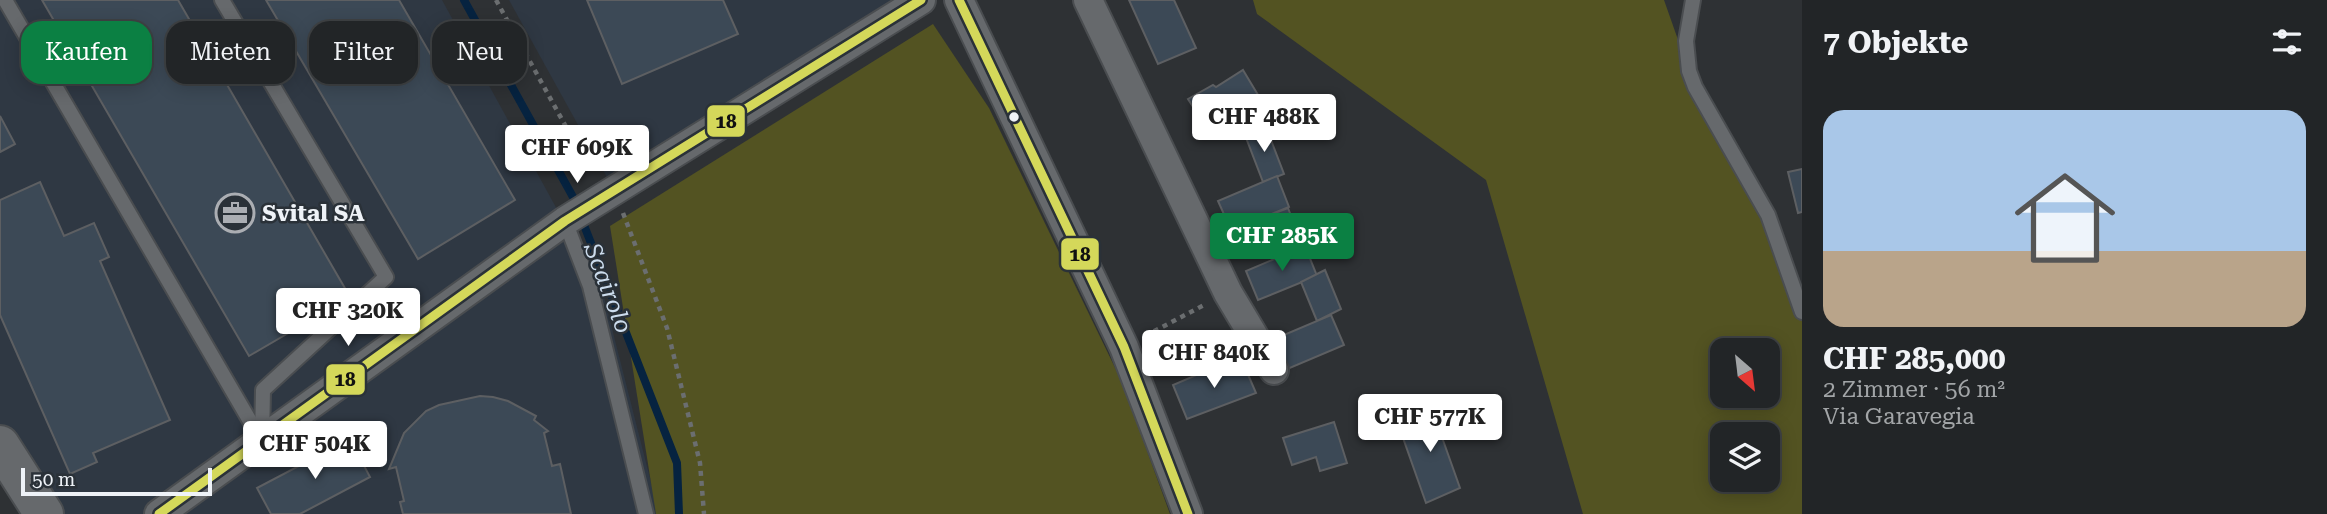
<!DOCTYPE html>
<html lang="de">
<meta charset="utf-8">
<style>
body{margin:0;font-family:"Roboto Serif",serif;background:#2e3133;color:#f1f3f6;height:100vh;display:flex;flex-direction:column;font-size:26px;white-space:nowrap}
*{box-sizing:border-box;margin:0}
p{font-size:23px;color:#a2a5a7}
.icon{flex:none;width:38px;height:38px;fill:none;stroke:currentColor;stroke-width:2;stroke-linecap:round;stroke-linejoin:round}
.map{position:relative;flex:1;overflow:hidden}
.panel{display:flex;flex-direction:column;background:#222527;width:525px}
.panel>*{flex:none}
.banner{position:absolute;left:21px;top:21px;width:665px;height:63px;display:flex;gap:14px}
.needle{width:46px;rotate:152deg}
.tools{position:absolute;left:1710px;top:338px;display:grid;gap:14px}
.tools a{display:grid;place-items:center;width:70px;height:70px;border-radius:14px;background:#222527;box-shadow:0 4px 18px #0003,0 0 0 2px #3f4244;font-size:35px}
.scale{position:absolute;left:21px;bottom:18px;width:191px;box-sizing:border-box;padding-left:7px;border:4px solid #eef2f7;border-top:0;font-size:19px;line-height:24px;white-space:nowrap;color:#eef2f7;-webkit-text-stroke:5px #2a3138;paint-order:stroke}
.price{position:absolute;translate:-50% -60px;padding:0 16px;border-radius:7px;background:#fff;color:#222;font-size:23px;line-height:46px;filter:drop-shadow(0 2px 4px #0008)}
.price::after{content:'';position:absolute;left:50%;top:42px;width:21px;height:16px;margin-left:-10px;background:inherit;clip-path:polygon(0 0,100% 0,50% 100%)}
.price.selected{background:#0b8043;color:#fff}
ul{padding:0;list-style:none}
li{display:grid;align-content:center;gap:14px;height:371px;padding:0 21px}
li span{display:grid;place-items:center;height:217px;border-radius:21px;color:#555}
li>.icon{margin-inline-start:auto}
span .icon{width:126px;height:126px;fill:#fffc;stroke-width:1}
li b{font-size:30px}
h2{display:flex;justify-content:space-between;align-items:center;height:84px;padding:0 21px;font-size:30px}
.tag{padding:0 24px;border-radius:21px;background:#222527;box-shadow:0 4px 18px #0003,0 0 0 2px #3f4244;font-size:24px;line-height:63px}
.tag.selected{background:#0b8043;color:#fff}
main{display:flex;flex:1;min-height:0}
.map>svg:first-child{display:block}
.built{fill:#2f3843}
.green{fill:#535322;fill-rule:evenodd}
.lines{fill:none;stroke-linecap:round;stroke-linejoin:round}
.stream{stroke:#062340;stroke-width:8}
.building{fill:#3c4956;stroke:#5d5f62;stroke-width:2}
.service-casing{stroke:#4a4d50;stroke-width:18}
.minor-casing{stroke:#4a4d50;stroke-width:32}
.secondary-casing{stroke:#4a4d50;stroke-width:42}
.path{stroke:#6b6e70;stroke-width:4.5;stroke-dasharray:5 5;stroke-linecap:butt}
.service{stroke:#66696c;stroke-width:14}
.minor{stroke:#66696c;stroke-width:28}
.secondary{stroke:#66696c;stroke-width:38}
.bus-1-casing{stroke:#2a3138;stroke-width:14}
.bus-1{stroke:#d4d85a;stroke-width:9}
.bus-dot{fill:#eef2f7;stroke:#2a3138;stroke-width:2.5}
.labels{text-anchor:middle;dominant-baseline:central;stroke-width:5;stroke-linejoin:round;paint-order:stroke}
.poi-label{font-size:23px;font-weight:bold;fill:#eef2f7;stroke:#2a3138;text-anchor:start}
.water-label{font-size:24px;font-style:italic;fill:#ccdced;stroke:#2a3138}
.line-badge{stroke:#2a3138;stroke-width:2.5}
.pale-badge-label{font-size:19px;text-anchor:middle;font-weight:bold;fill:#111}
</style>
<main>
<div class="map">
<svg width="1802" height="514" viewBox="0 0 1802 514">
<rect width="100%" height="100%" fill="#2e3134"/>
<g class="built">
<path d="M 0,0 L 442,0 L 603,293 L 659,514 L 44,514 L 0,445 Z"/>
<path d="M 509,0 L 921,0 L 614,190 Z"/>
</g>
<g class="green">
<path d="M 1253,0 L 1664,0 L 1689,71 L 1768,215 L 1802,312 L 1802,514 L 1583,514 L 1486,180 L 1257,14 ZM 1722,350 L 1768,350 L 1768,396 L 1722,396 ZM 1722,434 L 1768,434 L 1768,480 L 1722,480 Z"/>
<path d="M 933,24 L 989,108 L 1122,382 L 1170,514 L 656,514 L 610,226 Z"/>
</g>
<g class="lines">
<path class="stream" d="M 464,0 L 573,197 L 677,463 L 679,514"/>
</g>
<g class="building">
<path d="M 42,0 L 178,0 L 350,297 L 249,356 Z"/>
<path d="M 266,0 L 399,0 L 515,200 L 418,259 Z"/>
<path d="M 587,0 L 723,0 L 738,34 L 622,84 Z"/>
<path d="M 1129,0 L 1174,0 L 1196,48 L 1158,64 Z"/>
<path d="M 1243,70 L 1261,100 L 1233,116 L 1231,112 L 1206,127 L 1188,99 L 1213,85 L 1216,87 Z"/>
<path d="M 0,116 L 15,144 L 0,152 Z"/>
<path d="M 1266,127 L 1284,174 L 1263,182 L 1245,135 Z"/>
<path d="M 1802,169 L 1802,212 L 1798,213 L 1788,172 Z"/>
<path d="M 1277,176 L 1289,207 L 1231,230 L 1218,201 Z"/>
<path d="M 40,182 L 64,236 L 94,223 L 109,257 L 100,261 L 170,420 L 93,453 L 97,462 L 70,474 L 0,315 L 0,200 Z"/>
<path d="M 1288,208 L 1303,247 L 1290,252 L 1275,213 Z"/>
<path d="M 1305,246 L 1317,276 L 1258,300 L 1246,271 Z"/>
<path d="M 1325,270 L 1341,309 L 1317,321 L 1301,282 Z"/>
<path d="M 1331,315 L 1344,345 L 1285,370 L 1272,340 Z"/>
<path d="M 1243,363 L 1256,393 L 1187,419 L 1173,385 L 1222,364 L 1225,371 Z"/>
<path d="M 480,396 L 493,397 L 508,401 L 536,416 L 534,420 L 548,431 L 544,433 L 552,466 L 560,464 L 571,514 L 403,514 L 400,502 L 404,501 L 396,467 L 389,469 L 404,433 L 426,411 L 439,405 Z"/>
<path d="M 1428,398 L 1460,488 L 1426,503 L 1402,435 L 1416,429 L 1408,407 Z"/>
<path d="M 1334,422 L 1347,463 L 1320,471 L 1316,457 L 1292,465 L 1283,438 Z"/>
<path d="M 350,439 L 370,477 L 300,514 L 271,514 L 257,488 Z"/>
</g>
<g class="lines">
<defs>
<g id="service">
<path d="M 5,0 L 261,440"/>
<path d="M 222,0 L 386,277 L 263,390 L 262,440"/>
<path d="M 1693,0 L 1686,41 L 1689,71 L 1695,87 L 1768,215 L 1802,312"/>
<path d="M 565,221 L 590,286 L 646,514"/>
</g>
<g id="minor">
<path d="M 959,0 L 1124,347 L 1188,514"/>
<path d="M 1088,0 L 1228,293 L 1274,370"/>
<path d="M 159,514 L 565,221 L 921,0"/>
</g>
<path id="secondary" d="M 0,445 L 44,514"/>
</defs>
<use href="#service" class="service-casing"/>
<use href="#minor" class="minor-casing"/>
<use href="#secondary" class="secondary-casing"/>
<g class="path">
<path d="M 496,0 L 586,163 L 595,172"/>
<path d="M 623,213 L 667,328 L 700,463 L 704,514"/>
<path d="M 1145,336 L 1206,304"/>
</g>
<use href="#service" class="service"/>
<use href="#minor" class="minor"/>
<use href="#secondary" class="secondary"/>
<defs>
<g id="bus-1">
<path d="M 959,0 L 1124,347 L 1188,514"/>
<path d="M 159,514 L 565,221 L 921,0"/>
</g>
</defs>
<use href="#bus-1" class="bus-1-casing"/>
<use href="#bus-1" class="bus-1"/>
</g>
<defs>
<symbol id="office-ring" viewBox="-11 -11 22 22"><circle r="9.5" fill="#2a3138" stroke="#abaeb3" stroke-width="1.5"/><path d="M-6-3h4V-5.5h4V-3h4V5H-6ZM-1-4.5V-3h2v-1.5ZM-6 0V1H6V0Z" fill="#abaeb3"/></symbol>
</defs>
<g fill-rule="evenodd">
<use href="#office-ring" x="213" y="191" width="44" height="44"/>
</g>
<circle class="bus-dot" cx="1014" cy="117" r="6"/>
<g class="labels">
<g class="poi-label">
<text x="262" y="213">Svital SA</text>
</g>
<g class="water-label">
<text transform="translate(608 288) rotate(69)">Scairolo</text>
</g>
</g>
<g class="line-badge">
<rect x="706" y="104" width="40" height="34" rx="7" fill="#d4d85a"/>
<rect x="1060" y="237" width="40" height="34" rx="7" fill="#d4d85a"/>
<rect x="325" y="363" width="41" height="33" rx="7" fill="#d4d85a"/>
</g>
<g class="pale-badge-label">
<text x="726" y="128">18</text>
<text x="1080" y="261">18</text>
<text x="345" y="386">18</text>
</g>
</svg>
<div class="tools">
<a><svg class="needle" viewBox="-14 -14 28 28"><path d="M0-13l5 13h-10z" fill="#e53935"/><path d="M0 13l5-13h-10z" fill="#a2a5a7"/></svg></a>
<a><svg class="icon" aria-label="layers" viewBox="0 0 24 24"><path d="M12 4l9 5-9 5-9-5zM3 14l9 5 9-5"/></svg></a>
</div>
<div class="scale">50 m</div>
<b class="price" style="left:1264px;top:154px">CHF 488K</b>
<b class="price" style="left:577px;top:185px">CHF 609K</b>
<b class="price selected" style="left:1282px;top:273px">CHF 285K</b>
<b class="price" style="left:348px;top:348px">CHF 320K</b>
<b class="price" style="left:1214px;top:390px">CHF 840K</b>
<b class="price" style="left:1430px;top:454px">CHF 577K</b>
<b class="price" style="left:315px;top:481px">CHF 504K</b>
<div class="banner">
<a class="tag selected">Kaufen</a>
<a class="tag">Mieten</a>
<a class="tag">Filter</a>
<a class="tag">Neu</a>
</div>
</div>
<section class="panel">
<h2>7 Objekte<svg class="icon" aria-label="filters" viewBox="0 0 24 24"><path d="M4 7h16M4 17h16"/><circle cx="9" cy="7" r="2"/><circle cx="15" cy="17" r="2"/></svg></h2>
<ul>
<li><span style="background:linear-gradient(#a9c7e8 65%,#b9a48a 0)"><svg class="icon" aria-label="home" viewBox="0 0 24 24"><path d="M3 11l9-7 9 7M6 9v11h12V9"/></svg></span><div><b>CHF 285,000</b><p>2 Zimmer · 56 m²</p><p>Via Garavegia</p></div></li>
</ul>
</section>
</main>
